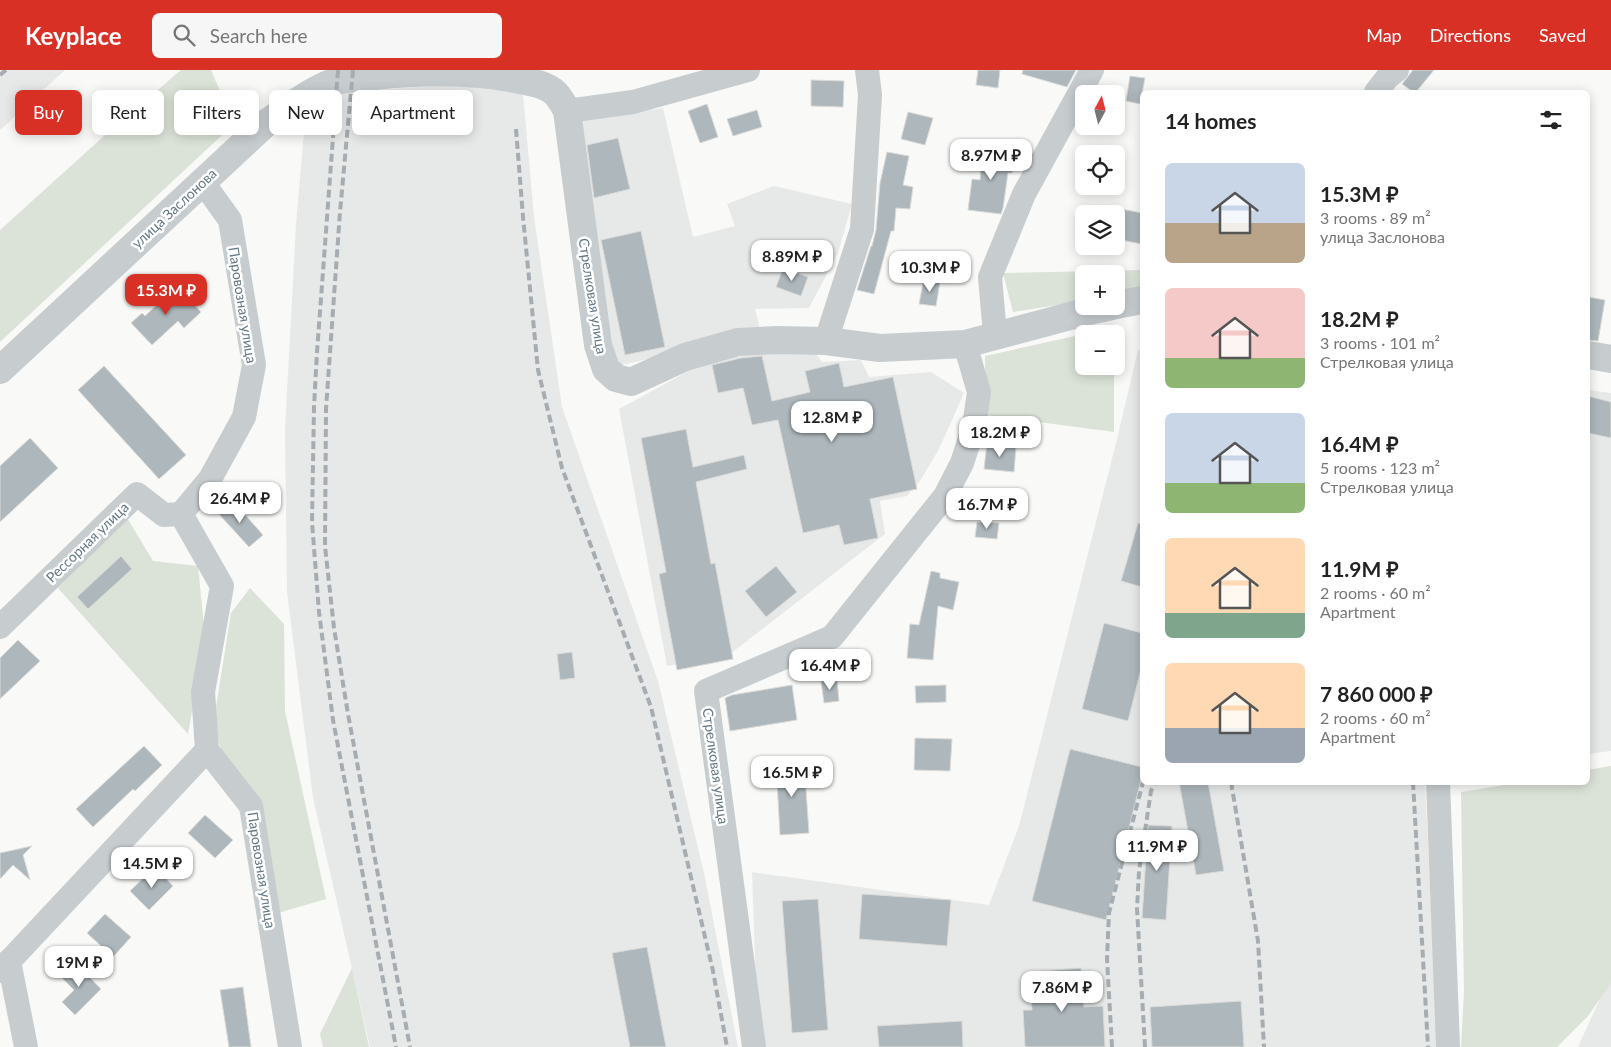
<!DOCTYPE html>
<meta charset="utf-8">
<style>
body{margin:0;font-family:Lato,sans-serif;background:#f6f6f6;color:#222;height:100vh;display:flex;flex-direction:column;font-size:19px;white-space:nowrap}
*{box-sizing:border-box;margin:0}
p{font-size:16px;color:#767676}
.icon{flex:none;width:28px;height:28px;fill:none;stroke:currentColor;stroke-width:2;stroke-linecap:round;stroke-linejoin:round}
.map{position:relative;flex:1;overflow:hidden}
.details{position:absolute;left:1140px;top:20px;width:450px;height:695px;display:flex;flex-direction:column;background:#fff;border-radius:8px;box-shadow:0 2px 12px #0003}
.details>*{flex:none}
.banner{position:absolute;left:15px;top:20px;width:475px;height:45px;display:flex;gap:10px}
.needle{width:32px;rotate:7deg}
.tools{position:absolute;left:1075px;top:15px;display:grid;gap:10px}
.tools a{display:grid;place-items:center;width:50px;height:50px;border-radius:8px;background:#fff;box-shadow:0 2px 12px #0003;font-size:25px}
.price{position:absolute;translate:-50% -42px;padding:0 11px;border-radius:10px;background:#fff;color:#222;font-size:16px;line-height:32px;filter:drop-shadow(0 1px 2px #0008)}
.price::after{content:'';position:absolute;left:50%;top:30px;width:15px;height:11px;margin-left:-8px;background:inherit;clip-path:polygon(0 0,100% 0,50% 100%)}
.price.active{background:#d93025;color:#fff}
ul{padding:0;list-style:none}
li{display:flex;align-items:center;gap:15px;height:125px;padding:0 25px}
li span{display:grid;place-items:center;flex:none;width:140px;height:100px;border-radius:8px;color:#555}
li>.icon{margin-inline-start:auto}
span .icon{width:60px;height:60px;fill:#fffc;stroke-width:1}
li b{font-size:21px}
h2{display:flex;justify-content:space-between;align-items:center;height:60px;padding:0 25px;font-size:21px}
.chip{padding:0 18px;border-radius:8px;background:#fff;box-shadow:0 2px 12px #0003;font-size:18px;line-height:45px}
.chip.active{background:#d93025;color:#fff}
header{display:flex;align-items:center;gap:30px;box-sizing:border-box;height:70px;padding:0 25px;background:#d93025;color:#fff}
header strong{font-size:24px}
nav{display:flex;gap:28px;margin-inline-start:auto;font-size:18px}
.search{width:350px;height:45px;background:#f6f6f6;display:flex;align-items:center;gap:12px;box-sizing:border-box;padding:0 18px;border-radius:8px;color:#767676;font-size:19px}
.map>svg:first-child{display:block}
.built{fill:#e7e9e8}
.green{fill:#dbe2d7}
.building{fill:#adb7bc;stroke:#dbdbd9}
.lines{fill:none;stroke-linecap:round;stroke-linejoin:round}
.minor{stroke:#c7cccf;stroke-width:24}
.tertiary{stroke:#c7cccf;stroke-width:28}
.rail{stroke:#a5adb2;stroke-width:4;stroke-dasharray:8 4;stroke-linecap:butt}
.labels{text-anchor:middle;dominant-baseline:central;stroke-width:5;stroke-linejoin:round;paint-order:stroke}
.street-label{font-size:14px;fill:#627784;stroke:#fff}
</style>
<header>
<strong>Keyplace</strong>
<div class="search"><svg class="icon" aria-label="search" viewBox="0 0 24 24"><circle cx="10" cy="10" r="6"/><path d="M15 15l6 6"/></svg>Search here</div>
<nav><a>Map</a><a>Directions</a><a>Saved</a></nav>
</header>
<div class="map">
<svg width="1611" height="977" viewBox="0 0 1611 977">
<rect width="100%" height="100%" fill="#f9f9f7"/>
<g class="built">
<path d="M 0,0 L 65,0 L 0,60 Z"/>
<path d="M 464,14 L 523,23 L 534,147 L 562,337 L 658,611 L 704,803 L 738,977 L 370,977 L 313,728 L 287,522 L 285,360 L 296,154 L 307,28 L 389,19 Z"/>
<path d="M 663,38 L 693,167 L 735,156 L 727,134 L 774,116 L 852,134 L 838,183 L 809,238 L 755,239 L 761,263 L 613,297 L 570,52 Z"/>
<path d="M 813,279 L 822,292 L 861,290 L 869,307 L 931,302 L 964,323 L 939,379 L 920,411 L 907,426 L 880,431 L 885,464 L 730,584 L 667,596 L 619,339 L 694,298 L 753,283 Z"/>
<path d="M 1138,280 L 1142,281 L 1142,712 L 1425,713 L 1438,977 L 758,977 L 752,802 L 989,835 L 1019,756 L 1117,369 Z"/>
<path d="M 1588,320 L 1611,323 L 1611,681 L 1588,684 Z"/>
<path d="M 1611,905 L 1611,977 L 1578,977 Z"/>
</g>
<g class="green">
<path d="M 181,0 L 211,0 L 234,54 L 0,272 L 0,160 L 103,67 Z"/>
<path d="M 1142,200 L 1142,223 L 1116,226 L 1116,204 L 1084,204 L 1084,231 L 1013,242 L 1003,203 Z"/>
<path d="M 1084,264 L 1084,296 L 1114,296 L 1114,362 L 986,345 L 985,286 Z"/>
<path d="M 126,446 L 153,491 L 198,496 L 205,566 L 188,664 L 58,518 Z"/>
<path d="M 250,518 L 284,554 L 285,641 L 326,829 L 278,843 L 213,656 L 231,543 Z"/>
<path d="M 1611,696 L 1611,913 L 1588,946 L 1557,977 L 1461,977 L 1464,922 L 1461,722 L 1517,713 L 1588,712 L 1588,700 Z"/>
<path d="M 352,898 L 369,977 L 323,977 L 320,964 Z"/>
</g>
<g class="building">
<path d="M 978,0 L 1000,0 L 998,18 L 976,15 Z"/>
<path d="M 1023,0 L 1076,0 L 1067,17 L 1022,4 Z"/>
<path d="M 1413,0 L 1434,0 L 1416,22 L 1413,22 L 1402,14 Z"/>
<path d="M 1130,6 L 1145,8 L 1140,34 L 1126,31 Z"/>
<path d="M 811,10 L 844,11 L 843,37 L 811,36 Z"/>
<path d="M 707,34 L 718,67 L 700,73 L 688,41 Z"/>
<path d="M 757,40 L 762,57 L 733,66 L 727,49 Z"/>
<path d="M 908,42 L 933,48 L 925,75 L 901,69 Z"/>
<path d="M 618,68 L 630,119 L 594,128 L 587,75 Z"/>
<path d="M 982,78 L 1014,81 L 1012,103 L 1008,103 L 1003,138 L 1001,144 L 968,140 L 972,109 L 980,110 Z"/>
<path d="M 887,82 L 909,86 L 903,115 L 913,117 L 910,139 L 896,138 L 894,161 L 891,161 L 874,224 L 857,220 L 871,176 L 872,176 L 876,160 L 880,113 Z"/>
<path d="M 1116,138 L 1142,143 L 1142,174 L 1116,169 Z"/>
<path d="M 641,161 L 665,277 L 625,285 L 601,170 Z"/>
<path d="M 783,198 L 808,207 L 801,226 L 776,217 Z"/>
<path d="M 924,208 L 940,212 L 936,236 L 919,234 Z"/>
<path d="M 177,216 L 201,242 L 184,258 L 178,251 L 152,275 L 131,253 L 142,243 L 145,246 Z"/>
<path d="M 1588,227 L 1605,230 L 1598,271 L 1588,270 Z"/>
<path d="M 762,286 L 772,331 L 810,322 L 805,301 L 839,293 L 844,317 L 893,307 L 917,419 L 870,429 L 878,468 L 844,475 L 839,455 L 803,463 L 778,350 L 752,355 L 743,318 L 718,323 L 712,295 L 741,288 Z"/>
<path d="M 104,296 L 186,385 L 159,409 L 78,320 Z"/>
<path d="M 1588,326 L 1611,332 L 1611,368 L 1588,363 Z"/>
<path d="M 686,359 L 693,397 L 744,385 L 747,399 L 696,412 L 711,494 L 715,493 L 733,589 L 677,600 L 659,504 L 666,502 L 641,368 Z"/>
<path d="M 30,368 L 58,398 L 0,452 L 0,396 Z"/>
<path d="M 987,373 L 1016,377 L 1014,402 L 984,399 Z"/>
<path d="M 232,430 L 263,465 L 249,477 L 218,443 Z"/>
<path d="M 977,452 L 999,453 L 997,469 L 975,467 Z"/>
<path d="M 1138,453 L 1142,454 L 1142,517 L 1121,511 Z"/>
<path d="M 121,486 L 132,499 L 88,539 L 77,527 Z"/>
<path d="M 776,496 L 797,522 L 766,547 L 745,521 Z"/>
<path d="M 931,501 L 940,503 L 940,508 L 959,512 L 953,540 L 938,536 L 933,590 L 907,588 L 910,554 L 919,555 Z"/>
<path d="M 1104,553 L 1142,563 L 1142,595 L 1128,651 L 1082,639 Z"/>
<path d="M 18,570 L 40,591 L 0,629 L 0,588 Z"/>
<path d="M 572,582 L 575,608 L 560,610 L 557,584 Z"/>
<path d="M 837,610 L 839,631 L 824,633 L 821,611 Z"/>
<path d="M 792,615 L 797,650 L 730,661 L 725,628 L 732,625 Z"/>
<path d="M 946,615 L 946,632 L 916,633 L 915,616 Z"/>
<path d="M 915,668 L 952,669 L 950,701 L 914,700 Z"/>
<path d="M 144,676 L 162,695 L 135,721 L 133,719 L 93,757 L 76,739 Z"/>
<path d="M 1070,679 L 1142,697 L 1142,706 L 1106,850 L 1032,831 Z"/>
<path d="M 804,691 L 809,763 L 780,765 L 776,693 Z"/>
<path d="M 1179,712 L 1208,712 L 1224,801 L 1196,805 Z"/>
<path d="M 205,745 L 233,770 L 215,788 L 188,763 Z"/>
<path d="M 1148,755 L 1172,756 L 1166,850 L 1142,848 Z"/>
<path d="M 32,776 L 23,785 L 30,810 L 13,795 L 0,809 L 0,783 Z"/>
<path d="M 155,797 L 173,816 L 149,840 L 130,821 Z"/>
<path d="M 862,824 L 951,830 L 947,876 L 859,869 Z"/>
<path d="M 818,829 L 828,960 L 792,963 L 782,831 Z"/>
<path d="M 105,844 L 131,867 L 113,887 L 87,863 Z"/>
<path d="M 647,877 L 666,977 L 630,977 L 612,883 Z"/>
<path d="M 74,891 L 101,919 L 75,945 L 62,932 L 74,920 L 59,905 Z"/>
<path d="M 1081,898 L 1084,937 L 1103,936 L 1105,977 L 1025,977 L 1023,940 L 1032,940 L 1029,902 Z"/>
<path d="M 243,917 L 251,977 L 229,977 L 220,920 Z"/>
<path d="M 1241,931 L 1244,977 L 1152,977 L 1150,937 Z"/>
<path d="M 962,951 L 963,977 L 879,977 L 877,956 Z"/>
</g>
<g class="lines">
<g class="minor">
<path d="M 1376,22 L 1387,8 L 1397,0"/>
<path d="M 567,41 L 633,32 L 748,0"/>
<path d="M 202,111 L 230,150 L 254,295 L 244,347 L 210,409 L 181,444 L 222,516 L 203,622 L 207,680 L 251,736 L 290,977"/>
<path d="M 995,265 L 990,207 L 1024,124 L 1092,0"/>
<path d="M 826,271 L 862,159 L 870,25 L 867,0"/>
<path d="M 0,557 L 137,424 L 164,445 L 181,444"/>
<path d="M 1438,712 L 1448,977"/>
<path d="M 9,891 L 26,977"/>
<path d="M 0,901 L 207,680"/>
<path d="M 754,977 L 706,621 L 832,567 L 945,426 L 962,393 L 974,356 L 979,322 L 965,274"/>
</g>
<g class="tertiary">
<path d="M 1116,235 L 1142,230"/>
<path d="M 1588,285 L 1611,289"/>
<path d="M 0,300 L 265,54 C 286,40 313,18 337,11 C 349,8 363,8 375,6 C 430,0 484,0 538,14 C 555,19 559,26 567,41 L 598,275 L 606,299 L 616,308 L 631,312 L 685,287 L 738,272 L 777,270 L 826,271 L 880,278 L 965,274 L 1089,241 L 1112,236"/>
</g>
<g class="rail">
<path d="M 338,0 L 317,282 L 314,337 L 312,452 L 319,542 L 333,650 L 396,977"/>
<path d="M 353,0 L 340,142 L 326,339 L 325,476 L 334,558 L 348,644 L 410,977"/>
<path d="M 0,5 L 6,0"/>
<path d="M 516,59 L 523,147 L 538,300 L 562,398 L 651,637 L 713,901 L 727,977"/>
<path d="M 1231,712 L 1258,871 L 1264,977"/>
<path d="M 1413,712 L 1428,977"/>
<path d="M 1112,977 L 1107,889 L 1109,843 L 1143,712"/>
<path d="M 1145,977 L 1137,839 L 1139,801 L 1151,721 L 1155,712"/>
</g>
</g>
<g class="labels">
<g class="street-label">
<text transform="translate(174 138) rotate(-43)">улица Заслонова</text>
<text transform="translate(593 226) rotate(81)">Стрелковая улица</text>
<text transform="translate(243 235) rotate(81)">Паровозная улица</text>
<text transform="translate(87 472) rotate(-44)">Рессорная улица</text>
<text transform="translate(716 696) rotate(82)">Стрелковая улица</text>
<text transform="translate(262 800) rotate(81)">Паровозная улица</text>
</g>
</g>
</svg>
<div class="tools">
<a><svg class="needle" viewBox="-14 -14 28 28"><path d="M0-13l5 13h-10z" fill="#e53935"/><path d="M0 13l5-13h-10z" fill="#767676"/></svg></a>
<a><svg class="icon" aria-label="locate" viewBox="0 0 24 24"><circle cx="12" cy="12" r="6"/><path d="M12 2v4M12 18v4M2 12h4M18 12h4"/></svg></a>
<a><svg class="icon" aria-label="layers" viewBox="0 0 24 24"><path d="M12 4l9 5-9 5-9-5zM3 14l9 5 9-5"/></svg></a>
<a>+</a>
<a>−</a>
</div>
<b class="price" style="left:991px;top:111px">8.97M ₽</b>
<b class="price" style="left:792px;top:212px">8.89M ₽</b>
<b class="price" style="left:930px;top:223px">10.3M ₽</b>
<b class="price active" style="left:166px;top:246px">15.3M ₽</b>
<b class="price" style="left:832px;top:373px">12.8M ₽</b>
<b class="price" style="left:1000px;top:388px">18.2M ₽</b>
<b class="price" style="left:240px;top:454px">26.4M ₽</b>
<b class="price" style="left:987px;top:460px">16.7M ₽</b>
<b class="price" style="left:830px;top:621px">16.4M ₽</b>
<b class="price" style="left:792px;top:728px">16.5M ₽</b>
<b class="price" style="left:1157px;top:802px">11.9M ₽</b>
<b class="price" style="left:152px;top:819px">14.5M ₽</b>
<b class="price" style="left:79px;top:918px">19M ₽</b>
<b class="price" style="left:1062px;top:943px">7.86M ₽</b>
<div class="banner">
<a class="chip active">Buy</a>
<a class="chip">Rent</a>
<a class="chip">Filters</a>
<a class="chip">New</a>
<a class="chip">Apartment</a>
</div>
<section class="details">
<h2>14 homes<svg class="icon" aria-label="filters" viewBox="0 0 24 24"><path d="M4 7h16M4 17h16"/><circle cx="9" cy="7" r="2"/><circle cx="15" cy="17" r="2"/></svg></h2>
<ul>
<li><span style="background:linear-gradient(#c9d6e8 60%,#b9a48a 0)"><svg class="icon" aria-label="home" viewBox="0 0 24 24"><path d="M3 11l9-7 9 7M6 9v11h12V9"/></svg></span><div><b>15.3M ₽</b><p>3 rooms · 89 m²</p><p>улица Заслонова</p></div></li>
<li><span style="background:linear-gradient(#f6c9c9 70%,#8fb573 0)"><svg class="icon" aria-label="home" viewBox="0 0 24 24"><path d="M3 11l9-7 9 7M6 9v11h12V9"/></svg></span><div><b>18.2M ₽</b><p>3 rooms · 101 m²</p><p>Стрелковая улица</p></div></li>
<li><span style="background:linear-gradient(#c9d6e8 70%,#8fb573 0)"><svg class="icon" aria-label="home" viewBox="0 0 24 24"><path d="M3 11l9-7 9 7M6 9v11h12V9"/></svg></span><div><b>16.4M ₽</b><p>5 rooms · 123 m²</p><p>Стрелковая улица</p></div></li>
<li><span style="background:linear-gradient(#ffd9b3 75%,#7fa58c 0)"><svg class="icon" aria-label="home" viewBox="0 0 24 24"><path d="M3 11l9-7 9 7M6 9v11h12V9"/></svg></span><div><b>11.9M ₽</b><p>2 rooms · 60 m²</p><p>Apartment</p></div></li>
<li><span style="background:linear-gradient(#ffd9b3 65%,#9aa5b1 0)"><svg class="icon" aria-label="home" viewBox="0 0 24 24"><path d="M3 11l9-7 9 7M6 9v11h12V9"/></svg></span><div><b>7 860 000 ₽</b><p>2 rooms · 60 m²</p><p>Apartment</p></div></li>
</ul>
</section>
</div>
